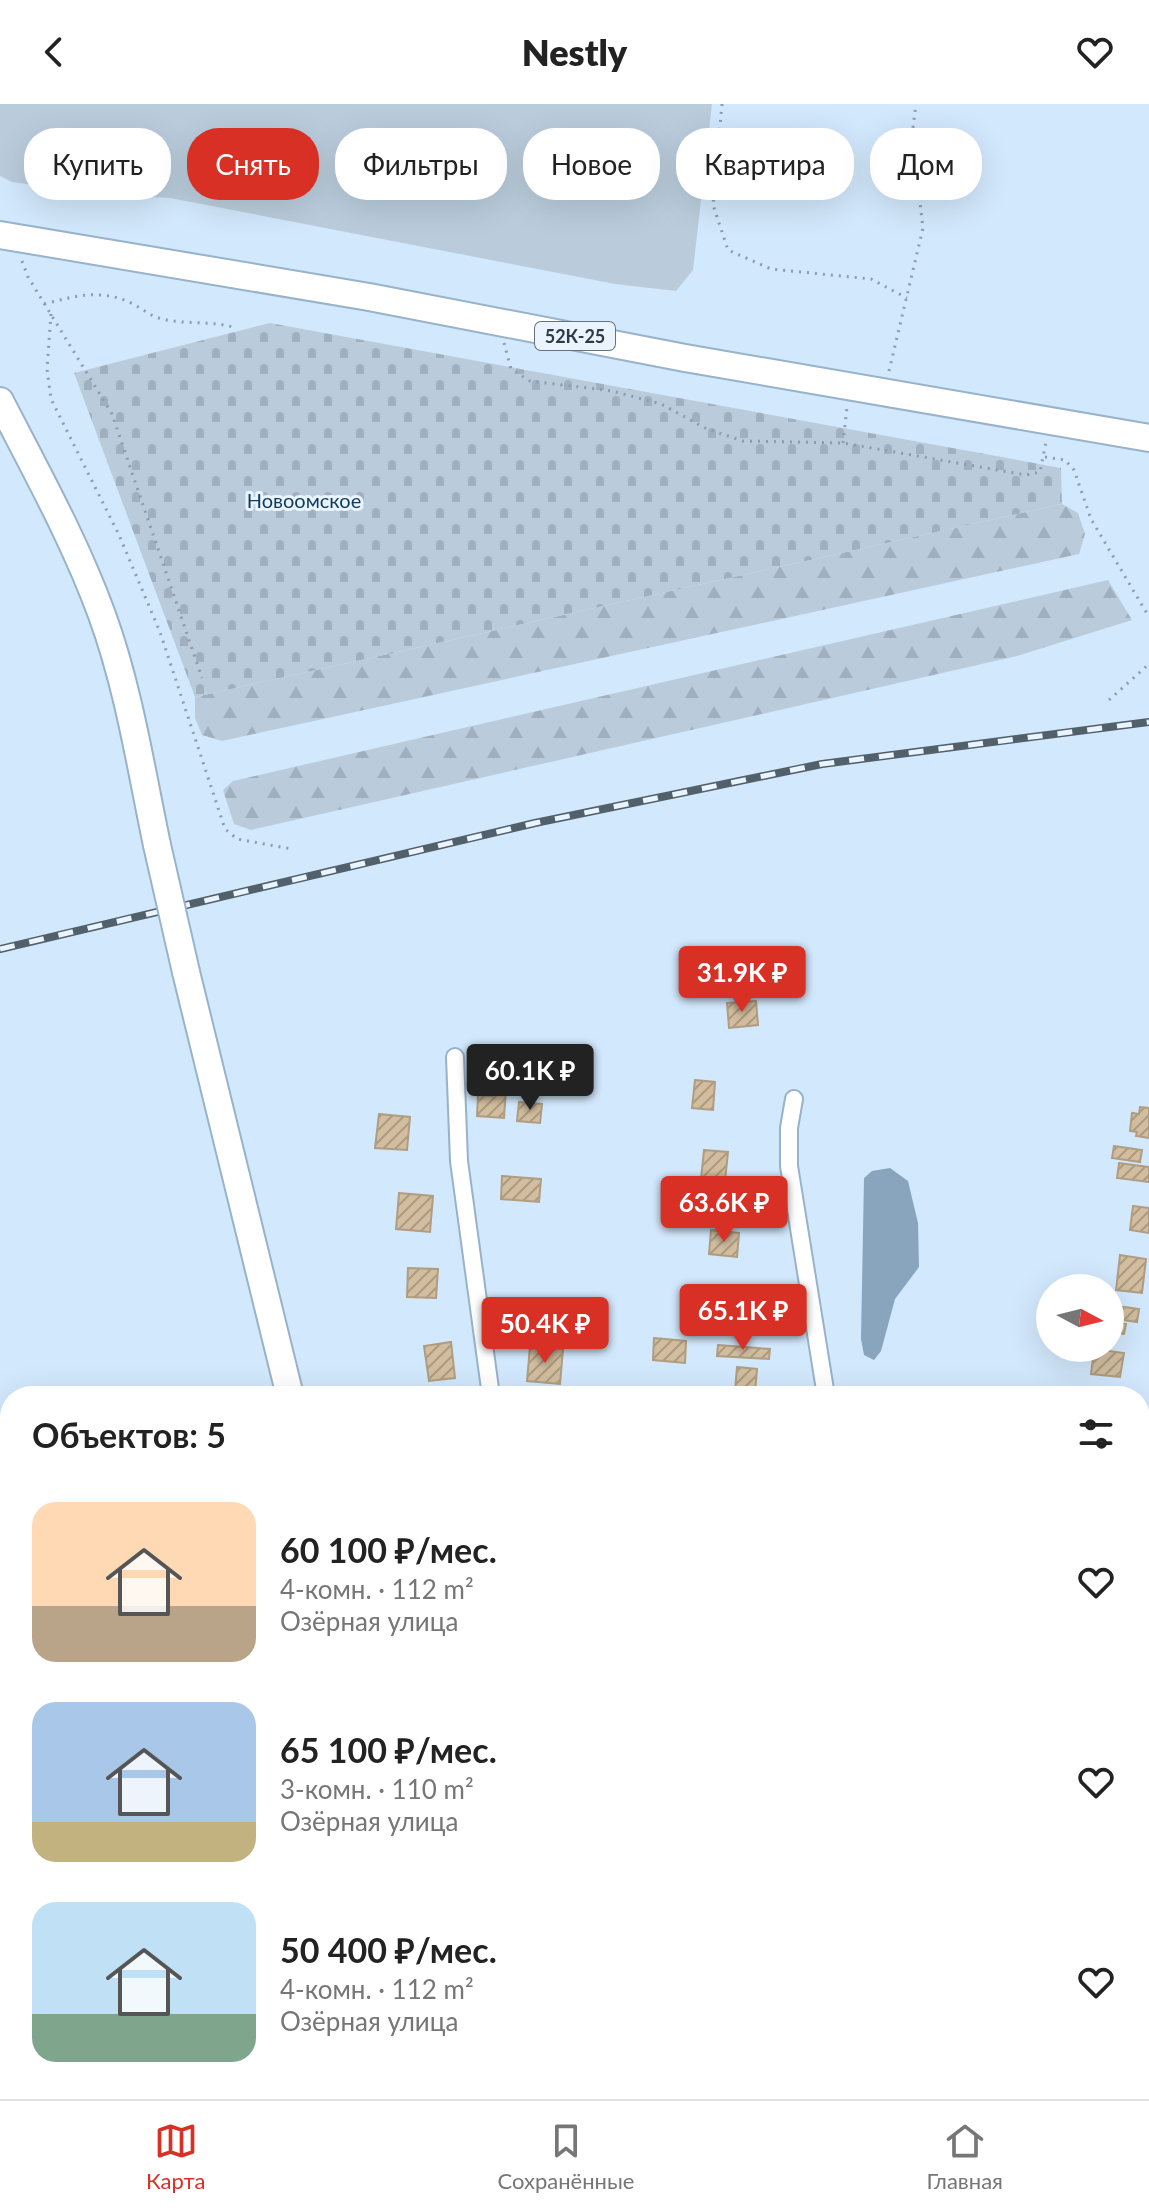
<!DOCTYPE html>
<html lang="ru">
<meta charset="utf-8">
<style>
body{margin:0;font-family:Lato,sans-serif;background:#f2f2f2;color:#222;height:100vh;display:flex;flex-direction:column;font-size:30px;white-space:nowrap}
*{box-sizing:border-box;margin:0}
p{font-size:26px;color:#767676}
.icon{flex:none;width:44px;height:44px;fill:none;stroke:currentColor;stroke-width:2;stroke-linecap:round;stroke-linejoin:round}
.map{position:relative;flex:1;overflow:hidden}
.sheet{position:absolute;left:0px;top:1282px;width:1150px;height:714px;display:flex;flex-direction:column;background:#fff;border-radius:32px 32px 0 0;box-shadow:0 8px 32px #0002}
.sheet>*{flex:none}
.top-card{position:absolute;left:24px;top:24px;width:1102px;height:72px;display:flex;gap:16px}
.needle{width:52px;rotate:97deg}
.buttons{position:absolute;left:1036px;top:1170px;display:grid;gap:16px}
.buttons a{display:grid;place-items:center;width:88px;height:88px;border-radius:50%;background:#fff;box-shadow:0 8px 32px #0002;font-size:40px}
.price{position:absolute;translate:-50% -68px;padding:0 18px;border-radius:8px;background:#d93025;color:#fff;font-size:26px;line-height:52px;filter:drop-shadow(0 2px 4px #0008)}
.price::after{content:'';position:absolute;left:50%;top:48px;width:24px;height:18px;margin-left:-12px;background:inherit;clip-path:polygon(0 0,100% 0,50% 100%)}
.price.selected{background:#222;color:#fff}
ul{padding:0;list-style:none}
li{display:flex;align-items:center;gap:24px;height:200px;padding:0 32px}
li span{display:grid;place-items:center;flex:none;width:224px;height:160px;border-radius:24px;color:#555}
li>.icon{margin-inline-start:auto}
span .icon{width:96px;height:96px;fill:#fffc;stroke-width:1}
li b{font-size:34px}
h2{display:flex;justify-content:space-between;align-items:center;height:96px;padding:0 32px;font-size:34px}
.pill{padding:0 28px;border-radius:32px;background:#fff;box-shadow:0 8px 32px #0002;font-size:28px;line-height:72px}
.pill.selected{background:#d93025;color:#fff}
header{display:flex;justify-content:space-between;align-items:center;height:104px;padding:0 32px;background:#fff;font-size:36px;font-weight:800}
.menu{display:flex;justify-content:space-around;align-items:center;height:112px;border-top:2px solid #e0e0e0;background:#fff;font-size:22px;color:#767676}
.menu a{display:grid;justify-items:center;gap:4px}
.menu .selected{color:#d93025}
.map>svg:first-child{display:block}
.green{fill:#baccdc}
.forest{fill:url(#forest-firs)}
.cemetery{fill:url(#cemetery-stones)}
.water{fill:#89a4bd}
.building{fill:url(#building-hatch);stroke:#b09d81;stroke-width:2}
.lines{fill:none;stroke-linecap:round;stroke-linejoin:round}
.service-casing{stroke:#98b2ca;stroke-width:12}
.minor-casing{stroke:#98b2ca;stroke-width:20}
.secondary-casing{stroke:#98b2ca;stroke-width:26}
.primary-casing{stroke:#98b2ca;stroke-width:30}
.path{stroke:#8b9cac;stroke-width:3;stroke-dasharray:2 6;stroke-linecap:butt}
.service{stroke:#fff;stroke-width:8}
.minor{stroke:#fff;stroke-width:16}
.secondary{stroke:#fff;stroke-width:22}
.primary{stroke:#fff;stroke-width:26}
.rail-casing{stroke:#52606c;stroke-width:8}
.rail{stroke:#e9f4fe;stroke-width:5;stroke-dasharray:15;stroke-linecap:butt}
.primary-bridge-casing{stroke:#98b2ca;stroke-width:30;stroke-linecap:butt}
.primary-bridge{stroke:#fff;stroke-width:26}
.labels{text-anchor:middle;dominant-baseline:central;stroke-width:6;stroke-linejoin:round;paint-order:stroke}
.shield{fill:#e9f4fe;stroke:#67727c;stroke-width:2}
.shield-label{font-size:18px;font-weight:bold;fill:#2f3a44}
.park-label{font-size:20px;fill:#0d3b5e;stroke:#e9f4fe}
</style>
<header><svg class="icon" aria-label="back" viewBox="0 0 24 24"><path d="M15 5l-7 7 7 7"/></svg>Nestly<svg class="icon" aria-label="heart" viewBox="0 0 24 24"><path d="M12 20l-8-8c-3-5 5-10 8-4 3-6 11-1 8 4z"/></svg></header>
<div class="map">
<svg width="1149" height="1995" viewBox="0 0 1149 1995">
<defs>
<pattern id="forest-firs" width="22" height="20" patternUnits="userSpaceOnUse" patternTransform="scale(2)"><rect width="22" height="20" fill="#baccdc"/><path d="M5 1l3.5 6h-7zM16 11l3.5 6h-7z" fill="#a0b0be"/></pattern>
<pattern id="cemetery-stones" width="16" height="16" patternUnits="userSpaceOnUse" patternTransform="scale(2)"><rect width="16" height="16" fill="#baccdc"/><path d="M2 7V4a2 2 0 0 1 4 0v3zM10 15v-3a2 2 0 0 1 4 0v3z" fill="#a0b0be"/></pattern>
<pattern id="building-hatch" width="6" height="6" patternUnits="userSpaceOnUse" patternTransform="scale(2)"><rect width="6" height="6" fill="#d2bd9e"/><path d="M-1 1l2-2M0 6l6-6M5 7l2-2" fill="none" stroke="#ab9b82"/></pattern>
</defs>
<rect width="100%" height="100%" fill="#d2e8fc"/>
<g class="green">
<path d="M 0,0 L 712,0 L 693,166 L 676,187 L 615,180 L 170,94 L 97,90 L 12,78 L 0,72 Z"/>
<path d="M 881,1986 L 1054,1986 L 1081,1995 L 878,1995 Z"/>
</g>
<g class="forest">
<path d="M 1062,400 L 1078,409 L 1085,430 L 1079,450 L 222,637 L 202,631 L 195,614 L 195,593 Z"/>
<path d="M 1108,476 L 1132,516 L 1017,552 L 251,726 L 234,720 L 223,686 L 233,677 Z"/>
<path d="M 1140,1645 L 1149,1648 L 1149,1698 L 1140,1695 Z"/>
<path d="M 1149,1935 L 1149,1995 L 1118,1995 L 1120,1986 L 1140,1986 L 1140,1937 Z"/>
</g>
<path class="cemetery" d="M 270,219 L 1061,364 L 1062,400 L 195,593 L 74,269 Z"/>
<path class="water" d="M 890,1064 L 908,1077 L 918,1119 L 919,1163 L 895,1195 L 881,1247 L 874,1256 L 864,1251 L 861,1235 L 864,1074 L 872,1067 Z"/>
<g class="building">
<path d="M 756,897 L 758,921 L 729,924 L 727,899 Z"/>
<path d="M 496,970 L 507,971 L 504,1014 L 477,1012 L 478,991 L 492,992 Z"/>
<path d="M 695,976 L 715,978 L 713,1006 L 692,1004 Z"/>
<path d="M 519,998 L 542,1000 L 540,1019 L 517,1017 Z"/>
<path d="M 1140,1003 L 1149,1004 L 1149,1034 L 1136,1032 L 1137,1028 L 1130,1027 L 1132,1009 L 1139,1010 Z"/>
<path d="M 379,1010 L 410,1013 L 407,1046 L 375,1044 Z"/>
<path d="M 1114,1042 L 1142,1046 L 1140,1058 L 1112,1054 Z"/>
<path d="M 704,1046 L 728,1048 L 725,1077 L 701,1075 Z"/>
<path d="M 1119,1059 L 1149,1063 L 1149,1078 L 1117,1074 Z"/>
<path d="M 502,1072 L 541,1075 L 539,1098 L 501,1095 Z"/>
<path d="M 399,1089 L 433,1092 L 430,1128 L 396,1125 Z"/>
<path d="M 1133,1102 L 1149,1104 L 1149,1129 L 1130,1126 Z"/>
<path d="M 711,1126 L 739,1129 L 737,1153 L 709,1150 Z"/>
<path d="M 1120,1151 L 1146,1155 L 1142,1189 L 1116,1186 Z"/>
<path d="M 408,1164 L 438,1165 L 436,1194 L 407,1193 Z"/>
<path d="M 516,1196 L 533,1197 L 532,1211 L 514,1209 Z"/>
<path d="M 748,1196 L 750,1219 L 727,1221 L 725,1198 Z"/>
<path d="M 1110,1201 L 1139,1205 L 1137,1218 L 1110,1214 Z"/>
<path d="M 512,1211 L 567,1215 L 566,1234 L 511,1230 Z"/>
<path d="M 1110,1217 L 1126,1220 L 1124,1230 L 1110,1228 Z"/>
<path d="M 654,1234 L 686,1237 L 685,1259 L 653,1256 Z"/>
<path d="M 451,1238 L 455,1274 L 429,1277 L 424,1242 Z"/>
<path d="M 718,1241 L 770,1245 L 769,1255 L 717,1252 Z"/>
<path d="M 530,1242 L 563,1245 L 560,1280 L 527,1277 Z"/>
<path d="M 1094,1245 L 1124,1249 L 1120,1273 L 1091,1270 Z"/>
<path d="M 737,1263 L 757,1265 L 755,1289 L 735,1287 Z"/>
</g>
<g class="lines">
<defs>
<g id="service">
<path d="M 234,1995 L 237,1986"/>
<path d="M 492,1995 L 494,1986"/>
</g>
<g id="minor">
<path d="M 455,953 L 459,1057 L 491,1292"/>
<path d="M 794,995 L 789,1024 L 789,1062 L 826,1292"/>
<path d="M 1140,1411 L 1149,1348"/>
<path d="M 1112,1995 L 1113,1986"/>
</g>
<g id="secondary">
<path d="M 0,1509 L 10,1510"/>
<path d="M 0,1531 L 10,1533"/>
</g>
<g id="primary">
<path d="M 0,131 L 369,193 L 685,254 L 1149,334"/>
<path d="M 0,297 C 36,367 75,437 102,511 C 129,585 141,665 157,741"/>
<path d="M 186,868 L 290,1292"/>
<path d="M 1140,1810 L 1149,1812"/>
<path d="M 1140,1841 L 1149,1844"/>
</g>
</defs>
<use href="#service" class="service-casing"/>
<use href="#minor" class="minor-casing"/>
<use href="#secondary" class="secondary-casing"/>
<use href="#primary" class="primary-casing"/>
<g class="path">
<path d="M 722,0 L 713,101 L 728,146 L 771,165 L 871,175 L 907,194"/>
<path d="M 22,157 L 28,173 L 112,310 L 202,574"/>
<path d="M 44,200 C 75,192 99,185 129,198 C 140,203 150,212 162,215 C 187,221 211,216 236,224"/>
<path d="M 51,210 L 47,265 L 51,295 L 119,431 L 160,528 L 225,725 L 237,735 L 292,745"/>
<path d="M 504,239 L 511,265 L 530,277 L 612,287 L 661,300 L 707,325 L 743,337 L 843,339 L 1026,371 L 1040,368 L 1046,338"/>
<path d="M 889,267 L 923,124 L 912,31 L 916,0"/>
<path d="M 843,339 L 847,303"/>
<path d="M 1045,353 L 1065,356 L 1074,366 L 1091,415 L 1149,513"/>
<path d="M 1109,596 L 1149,560"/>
<path d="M 0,1774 L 10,1781"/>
</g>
<use href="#service" class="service"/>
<use href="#minor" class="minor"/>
<use href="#secondary" class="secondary"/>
<use href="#primary" class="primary"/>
<defs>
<path id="rail" d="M 0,845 L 535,719 L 822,660 L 1149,618"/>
</defs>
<use href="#rail" class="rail-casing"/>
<use href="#rail" class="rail"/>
<defs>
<path id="primary-bridge" d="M 157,741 L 186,868"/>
</defs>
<use href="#primary-bridge" class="primary-bridge-casing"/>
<use href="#primary-bridge" class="primary-bridge"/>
</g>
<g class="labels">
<rect class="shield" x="535" y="218" width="80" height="28" rx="6"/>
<g class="shield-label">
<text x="575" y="232">52К-25</text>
</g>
<g class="park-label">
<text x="304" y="396">Новоомское</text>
</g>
</g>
</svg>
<div class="buttons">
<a><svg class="needle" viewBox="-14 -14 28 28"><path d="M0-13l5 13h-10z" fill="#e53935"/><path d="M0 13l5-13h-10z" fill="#767676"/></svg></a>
</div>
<b class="price" style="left:742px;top:910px">31.9K ₽</b>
<b class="price selected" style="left:530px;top:1008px">60.1K ₽</b>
<b class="price" style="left:724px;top:1140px">63.6K ₽</b>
<b class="price" style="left:743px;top:1248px">65.1K ₽</b>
<b class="price" style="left:545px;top:1261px">50.4K ₽</b>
<div class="top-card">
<a class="pill">Купить</a>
<a class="pill selected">Снять</a>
<a class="pill">Фильтры</a>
<a class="pill">Новое</a>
<a class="pill">Квартира</a>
<a class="pill">Дом</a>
</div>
<section class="sheet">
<h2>Объектов: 5<svg class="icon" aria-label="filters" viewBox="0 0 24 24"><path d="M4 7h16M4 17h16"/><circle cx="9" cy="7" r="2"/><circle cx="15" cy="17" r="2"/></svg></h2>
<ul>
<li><span style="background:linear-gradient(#ffd9b3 65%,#b9a48a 0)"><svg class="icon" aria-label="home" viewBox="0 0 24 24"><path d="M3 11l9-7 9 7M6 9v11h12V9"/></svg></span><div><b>60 100 ₽/мес.</b><p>4-комн. · 112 m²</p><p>Озёрная улица</p></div><svg class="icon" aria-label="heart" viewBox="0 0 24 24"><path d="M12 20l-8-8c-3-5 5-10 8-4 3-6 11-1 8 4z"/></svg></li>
<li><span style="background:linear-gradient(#a9c7e8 75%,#c2b280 0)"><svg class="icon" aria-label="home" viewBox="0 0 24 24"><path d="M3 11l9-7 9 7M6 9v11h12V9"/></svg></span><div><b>65 100 ₽/мес.</b><p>3-комн. · 110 m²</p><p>Озёрная улица</p></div><svg class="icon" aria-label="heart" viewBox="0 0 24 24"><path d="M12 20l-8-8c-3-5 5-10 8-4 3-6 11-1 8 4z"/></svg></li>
<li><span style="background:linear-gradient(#bfe0f5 70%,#7fa58c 0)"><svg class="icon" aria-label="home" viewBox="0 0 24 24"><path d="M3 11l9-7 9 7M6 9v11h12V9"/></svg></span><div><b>50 400 ₽/мес.</b><p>4-комн. · 112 m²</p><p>Озёрная улица</p></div><svg class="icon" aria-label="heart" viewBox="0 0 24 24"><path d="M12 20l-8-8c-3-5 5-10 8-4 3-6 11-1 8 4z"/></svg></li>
</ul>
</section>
</div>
<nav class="menu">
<a class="selected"><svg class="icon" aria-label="map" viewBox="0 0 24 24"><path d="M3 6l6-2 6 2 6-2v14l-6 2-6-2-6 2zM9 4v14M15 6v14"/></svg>Карта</a>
<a><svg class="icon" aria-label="saved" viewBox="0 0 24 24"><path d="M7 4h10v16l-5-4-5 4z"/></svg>Сохранённые</a>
<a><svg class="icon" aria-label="home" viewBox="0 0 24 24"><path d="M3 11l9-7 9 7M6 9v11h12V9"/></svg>Главная</a>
</nav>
